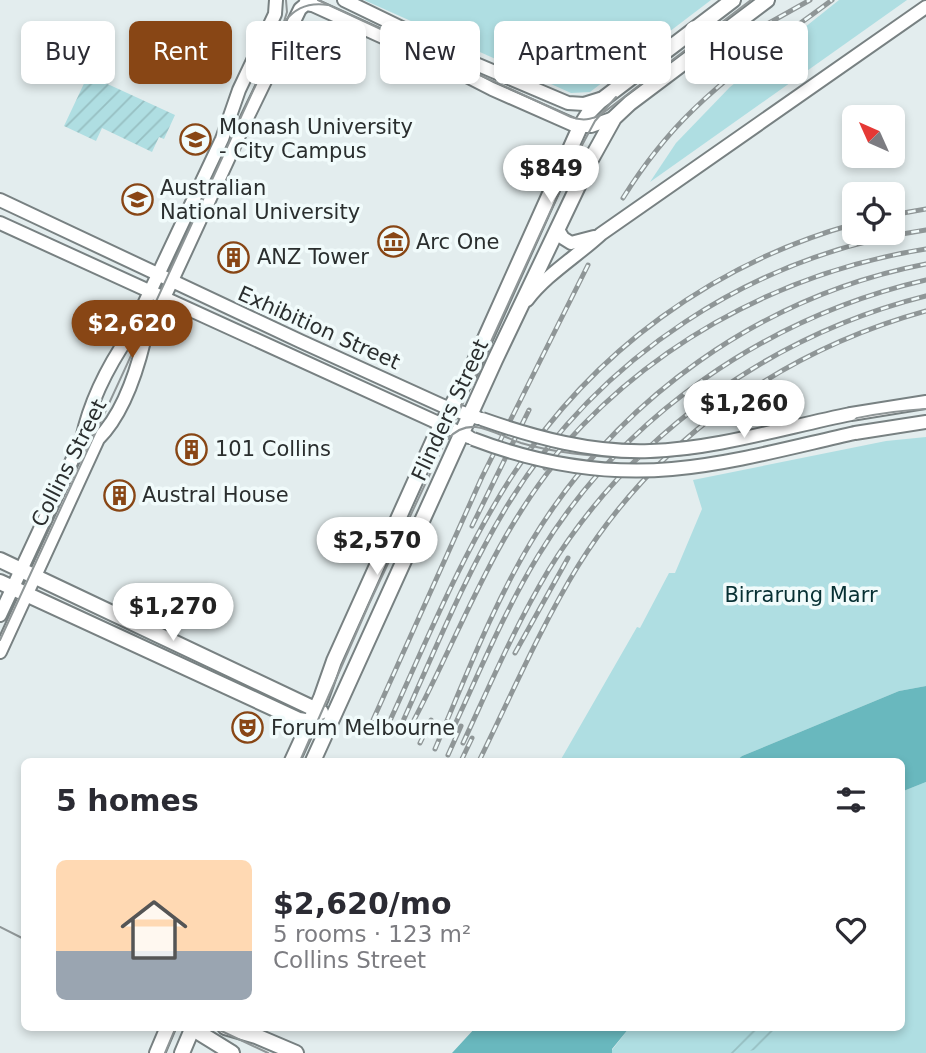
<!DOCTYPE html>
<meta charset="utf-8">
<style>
body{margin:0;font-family:"DejaVu Sans",sans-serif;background:#f7f7f7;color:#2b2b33;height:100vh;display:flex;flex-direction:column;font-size:26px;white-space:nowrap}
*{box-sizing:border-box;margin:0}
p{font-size:23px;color:#7c7c81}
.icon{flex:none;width:38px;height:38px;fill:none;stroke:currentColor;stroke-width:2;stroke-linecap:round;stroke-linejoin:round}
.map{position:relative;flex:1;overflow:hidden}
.side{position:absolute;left:21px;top:758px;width:884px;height:273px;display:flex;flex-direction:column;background:#fff;border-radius:10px;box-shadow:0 4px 10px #0003}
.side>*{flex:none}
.banner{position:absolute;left:21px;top:21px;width:886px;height:63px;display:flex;gap:14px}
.needle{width:46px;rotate:315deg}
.tools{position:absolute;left:842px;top:105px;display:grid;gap:14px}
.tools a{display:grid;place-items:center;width:63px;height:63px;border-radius:10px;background:#fff;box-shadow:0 4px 10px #0003;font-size:35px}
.price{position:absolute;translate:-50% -60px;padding:0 16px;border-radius:24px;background:#fff;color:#222;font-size:23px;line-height:46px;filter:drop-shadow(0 2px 4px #0008)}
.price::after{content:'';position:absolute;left:50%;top:42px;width:21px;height:16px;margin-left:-10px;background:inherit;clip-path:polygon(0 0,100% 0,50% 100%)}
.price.selected{background:#884615;color:#fff}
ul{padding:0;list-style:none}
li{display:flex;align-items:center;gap:21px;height:175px;padding:0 35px}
li span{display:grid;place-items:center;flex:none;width:196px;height:140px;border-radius:10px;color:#555}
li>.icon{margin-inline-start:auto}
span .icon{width:84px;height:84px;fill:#fffc;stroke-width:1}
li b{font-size:30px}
h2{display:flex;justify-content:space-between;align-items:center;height:84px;padding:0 35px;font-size:30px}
.tag{padding:0 24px;border-radius:10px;background:#fff;box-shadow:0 4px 10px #0003;font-size:24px;line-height:63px}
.tag.selected{background:#884615;color:#fff}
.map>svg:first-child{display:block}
.park{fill:#afdee2}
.garden{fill:url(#garden-furrows)}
.water{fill:#69b8be}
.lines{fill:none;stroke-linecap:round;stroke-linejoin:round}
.tertiary-casing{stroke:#788182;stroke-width:16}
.secondary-casing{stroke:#788182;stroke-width:18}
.tertiary{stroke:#fff;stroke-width:12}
.secondary{stroke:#fff;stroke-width:14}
.tram{stroke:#8f9697;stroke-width:2}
.rail-casing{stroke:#8f9697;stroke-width:5}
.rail{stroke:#f1fbfb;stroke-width:2.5;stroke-dasharray:8;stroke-linecap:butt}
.tertiary-bridge-casing{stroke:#788182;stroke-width:16;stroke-linecap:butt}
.tertiary-bridge{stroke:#fff;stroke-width:12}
.labels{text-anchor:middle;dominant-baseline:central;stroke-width:7;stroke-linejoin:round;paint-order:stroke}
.poi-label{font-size:21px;fill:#2a2e2e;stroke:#f1fbfb;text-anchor:start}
.street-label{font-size:21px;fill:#2a2e2e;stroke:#f1fbfb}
.park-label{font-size:21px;fill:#073033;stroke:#f1fbfb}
</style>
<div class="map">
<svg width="926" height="1053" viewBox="0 0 926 1053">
<defs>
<pattern id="garden-furrows" width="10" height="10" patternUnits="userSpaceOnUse" patternTransform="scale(1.75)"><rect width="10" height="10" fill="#afdee2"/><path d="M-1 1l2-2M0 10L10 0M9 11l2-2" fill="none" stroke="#97bfc2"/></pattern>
</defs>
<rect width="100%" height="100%" fill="#e3edee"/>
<g class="park">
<path d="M 364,0 L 711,0 L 590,92 L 571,93 Z"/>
<path d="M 839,0 L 907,0 L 650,182 L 676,143 L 730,87 Z"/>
<path d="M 926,437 L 926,686 L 899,691 L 742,756 L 736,761 L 560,761 L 637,627 L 640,628 L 669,573 L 675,573 L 702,509 L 693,480 L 886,441 Z"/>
<path d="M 926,782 L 926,1053 L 612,1053 L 612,1050 L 630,1027 L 901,1027 L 901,792 Z"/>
</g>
<g class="garden">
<path d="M 88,75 L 175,115 L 164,139 L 159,137 L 152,152 L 102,128 L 96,141 L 64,126 Z"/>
<path d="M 754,1027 L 785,1029 C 774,1048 747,1053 728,1053 L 742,1036 Z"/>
</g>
<g class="water">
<path d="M 926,686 L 926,782 L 901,792 L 901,761 L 736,761 L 742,756 L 899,691 Z"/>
<path d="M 476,1027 L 630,1027 L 612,1049 L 612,1053 L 452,1053 Z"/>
</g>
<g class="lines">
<defs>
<g id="tertiary">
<path d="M 344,0 L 476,64 L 568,103 L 584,104 L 600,99"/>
<path d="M 306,2 L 451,68 L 492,89 L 576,126 L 591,126 L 614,118"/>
<path d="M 0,200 L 300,341 L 443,406 L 478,418"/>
<path d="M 0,223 L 469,437"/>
<path d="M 558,230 L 563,238 L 571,243 L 594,237"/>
<path d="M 527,300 C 547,274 576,257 601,234 L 926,7"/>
<path d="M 851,414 L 926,402"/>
<path d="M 855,433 L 926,422"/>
<path d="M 0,615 L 82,439 C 90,401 108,366 130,334 L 222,139 L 239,90 L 275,14 L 276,0"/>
<path d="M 0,652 L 98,439 C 123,414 136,374 144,341 L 248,116 L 300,9 L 306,4 L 313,5"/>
</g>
<g id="secondary">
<path d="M 0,560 L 321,712"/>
<path d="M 0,582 L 299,720 L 316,723"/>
<path d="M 292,761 L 321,698 L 334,661 L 436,435 L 470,372 L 580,127 L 590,111 L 599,102 L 733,0"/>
<path d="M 313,761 L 495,360 L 589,163 L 614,118 L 630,103 L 767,0"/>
<path d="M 190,1027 L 232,1053"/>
<path d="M 225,1027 L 256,1036 L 296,1053"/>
<path d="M 157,1053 L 168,1027"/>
<path d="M 182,1053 L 193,1027"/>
</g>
</defs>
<use href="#tertiary" class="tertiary-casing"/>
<use href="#secondary" class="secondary-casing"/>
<use href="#tertiary" class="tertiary"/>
<use href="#secondary" class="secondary"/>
<g class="tram">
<path d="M 318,0 L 571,117 C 585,122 595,119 607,110 L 751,0"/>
<path d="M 285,21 C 296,7 310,2 328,5"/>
<path d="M 448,439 C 455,431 464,426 476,427 C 491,429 506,438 521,443 C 555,453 591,456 627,458 C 729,461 825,414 926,409"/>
<path d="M 0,640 L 282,28 L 287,12 L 286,0"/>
<path d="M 300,761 L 369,604 L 451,429 L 573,162 L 595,121 L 616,97"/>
<path d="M 0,927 L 24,939"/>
<path d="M 213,1027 L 268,1053"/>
<path d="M 165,1053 L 176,1027"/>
</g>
<defs>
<g id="rail">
<path d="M 751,33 L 810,0"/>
<path d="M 623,198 C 643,166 666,136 693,110 C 735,69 785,35 832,0"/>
<path d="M 892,215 L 926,209"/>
<path d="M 545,468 C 640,349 776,273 926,249"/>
<path d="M 472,526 L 529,410"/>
<path d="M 515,653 L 568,558"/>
<path d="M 373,720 L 482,477 L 588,265"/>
<path d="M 413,722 C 460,633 492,541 556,462"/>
<path d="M 388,725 C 427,640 463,551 514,473 C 593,351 714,263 854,224"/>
<path d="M 399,730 C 433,655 464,577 507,506 C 598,357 753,255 926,230"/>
<path d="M 451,733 C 479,673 504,612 538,556 C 623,415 767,317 926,280"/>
<path d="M 420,743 L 431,720"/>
<path d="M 463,743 C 490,685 515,626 548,571 C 632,434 771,335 926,296"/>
<path d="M 435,749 C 465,679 492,607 531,542 C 617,399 761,296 926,264"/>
<path d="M 448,755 L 461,726"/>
<path d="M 461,761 L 472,738"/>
<path d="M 479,761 C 511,696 540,628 578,566 C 657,439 782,351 926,311"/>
</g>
</defs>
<use href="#rail" class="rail-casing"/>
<use href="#rail" class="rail"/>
<defs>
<g id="tertiary-bridge">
<path d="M 482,419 C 536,438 592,453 650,451 C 716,449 786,427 851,414"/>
<path d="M 473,439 C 536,463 604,475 672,469 C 731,464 796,446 855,433"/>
</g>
</defs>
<use href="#tertiary-bridge" class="tertiary-bridge-casing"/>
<use href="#tertiary-bridge" class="tertiary-bridge"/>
</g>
<defs>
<symbol id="university-ring" viewBox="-11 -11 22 22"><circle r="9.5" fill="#f1fbfb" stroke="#884615" stroke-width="1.5"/><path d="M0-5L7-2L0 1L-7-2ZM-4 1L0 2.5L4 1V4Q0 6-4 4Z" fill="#884615"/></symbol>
<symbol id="museum-ring" viewBox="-11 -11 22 22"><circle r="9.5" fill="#f1fbfb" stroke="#884615" stroke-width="1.5"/><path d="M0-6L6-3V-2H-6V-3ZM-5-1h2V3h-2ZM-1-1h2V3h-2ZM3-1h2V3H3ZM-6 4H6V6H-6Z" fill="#884615"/></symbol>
<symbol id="building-ring" viewBox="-11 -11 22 22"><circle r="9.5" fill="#f1fbfb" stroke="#884615" stroke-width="1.5"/><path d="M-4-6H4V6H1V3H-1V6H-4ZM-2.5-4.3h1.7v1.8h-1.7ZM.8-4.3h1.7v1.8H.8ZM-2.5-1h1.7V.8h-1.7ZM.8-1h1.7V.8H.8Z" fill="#884615"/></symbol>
<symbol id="theatre-ring" viewBox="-11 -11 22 22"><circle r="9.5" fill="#f1fbfb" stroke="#884615" stroke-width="1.5"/><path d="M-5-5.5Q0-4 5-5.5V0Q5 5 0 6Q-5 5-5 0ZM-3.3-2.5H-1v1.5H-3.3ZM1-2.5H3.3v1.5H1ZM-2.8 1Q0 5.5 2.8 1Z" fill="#884615"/></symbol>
</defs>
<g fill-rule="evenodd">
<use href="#university-ring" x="178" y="122" width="35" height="35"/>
<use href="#university-ring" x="120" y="182" width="35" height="35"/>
<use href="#museum-ring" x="376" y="224" width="35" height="35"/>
<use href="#building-ring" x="216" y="240" width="35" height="35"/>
<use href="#building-ring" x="174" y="432" width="35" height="35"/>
<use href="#building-ring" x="102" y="478" width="35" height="35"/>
<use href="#theatre-ring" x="230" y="710" width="35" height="35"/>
</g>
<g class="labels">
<g class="poi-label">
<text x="219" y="127">Monash University<tspan x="219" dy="24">- City Campus</tspan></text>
<text x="160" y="188">Australian<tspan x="160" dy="24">National University</tspan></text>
<text x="416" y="242">Arc One</text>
<text x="257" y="257">ANZ Tower</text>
<text x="215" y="449">101 Collins</text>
<text x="142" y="495">Austral House</text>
<text x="271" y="728">Forum Melbourne</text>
</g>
<g class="street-label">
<text transform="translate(319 328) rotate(24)">Exhibition Street</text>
<text transform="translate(450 410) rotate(-65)">Flinders Street</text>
<text transform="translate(69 463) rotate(-63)">Collins Street</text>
</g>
<g class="park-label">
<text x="801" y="595">Birrarung Marr</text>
</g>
</g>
</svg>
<div class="tools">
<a><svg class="needle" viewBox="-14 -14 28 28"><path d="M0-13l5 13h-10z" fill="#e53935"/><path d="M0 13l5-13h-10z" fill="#7c7c81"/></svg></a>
<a><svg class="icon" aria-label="locate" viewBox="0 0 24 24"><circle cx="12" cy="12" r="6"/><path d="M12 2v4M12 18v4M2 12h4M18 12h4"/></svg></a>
</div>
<b class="price" style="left:551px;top:205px">$849</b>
<b class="price selected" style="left:132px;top:360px">$2,620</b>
<b class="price" style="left:744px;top:440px">$1,260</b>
<b class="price" style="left:377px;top:577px">$2,570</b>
<b class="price" style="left:173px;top:643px">$1,270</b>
<div class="banner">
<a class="tag">Buy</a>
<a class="tag selected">Rent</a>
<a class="tag">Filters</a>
<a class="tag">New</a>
<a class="tag">Apartment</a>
<a class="tag">House</a>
</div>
<section class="side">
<h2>5 homes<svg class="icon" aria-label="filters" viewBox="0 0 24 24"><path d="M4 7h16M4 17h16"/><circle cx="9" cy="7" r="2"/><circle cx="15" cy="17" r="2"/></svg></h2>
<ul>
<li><span style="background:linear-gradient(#ffd9b3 65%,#9aa5b1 0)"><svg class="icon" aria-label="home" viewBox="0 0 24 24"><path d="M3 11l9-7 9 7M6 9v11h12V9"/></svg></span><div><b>$2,620/mo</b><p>5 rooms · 123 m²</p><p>Collins Street</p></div><svg class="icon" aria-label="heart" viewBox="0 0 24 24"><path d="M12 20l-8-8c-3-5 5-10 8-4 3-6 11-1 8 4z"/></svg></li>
</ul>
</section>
</div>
